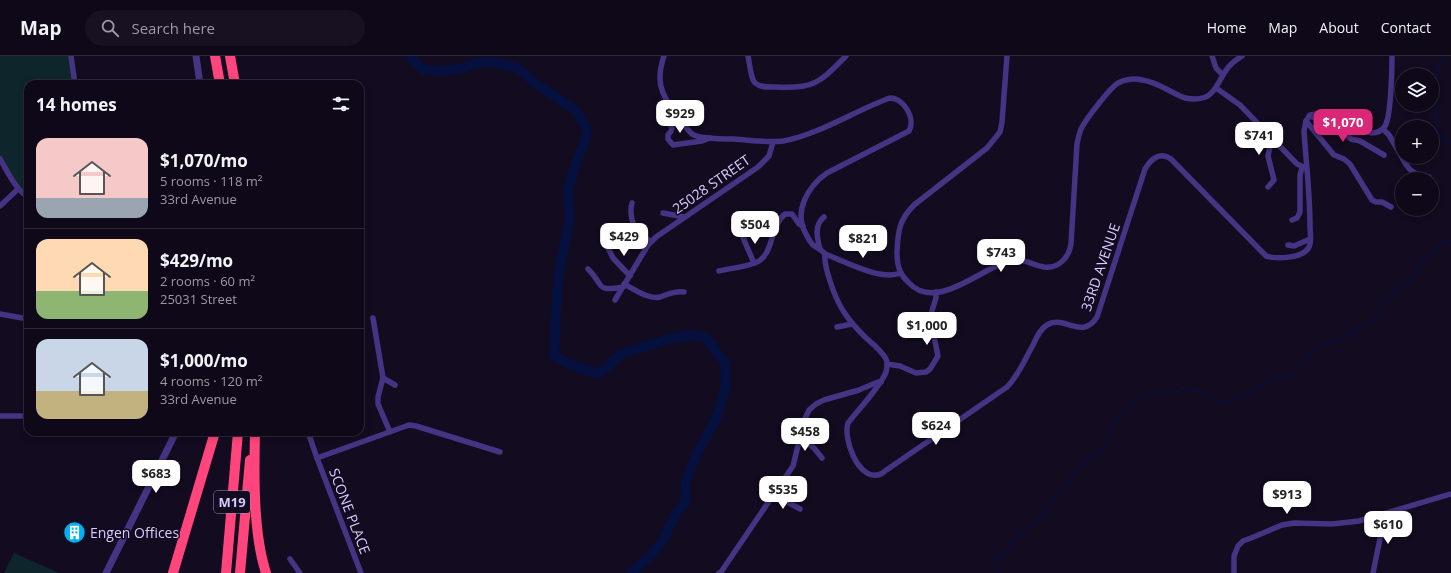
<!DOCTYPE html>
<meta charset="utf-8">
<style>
body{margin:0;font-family:"Open Sans",sans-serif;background:#171121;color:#f1f3f6;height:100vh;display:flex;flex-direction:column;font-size:15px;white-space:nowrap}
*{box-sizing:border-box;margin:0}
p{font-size:13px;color:#9b9aa2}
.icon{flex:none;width:22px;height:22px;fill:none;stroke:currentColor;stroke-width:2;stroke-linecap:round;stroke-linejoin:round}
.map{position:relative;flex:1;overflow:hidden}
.details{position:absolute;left:24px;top:24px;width:340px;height:356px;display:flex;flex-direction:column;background:#0e0818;border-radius:12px;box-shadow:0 2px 6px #0003,0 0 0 1px #2e2937}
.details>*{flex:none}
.fabs{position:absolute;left:1395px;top:12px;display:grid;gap:8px}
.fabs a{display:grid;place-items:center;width:44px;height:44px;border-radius:50%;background:#0e0818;box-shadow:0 2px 6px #0003,0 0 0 1px #2e2937;font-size:20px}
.price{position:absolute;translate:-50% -34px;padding:0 9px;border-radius:8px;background:#fff;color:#222;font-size:13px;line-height:26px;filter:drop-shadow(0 1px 2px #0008)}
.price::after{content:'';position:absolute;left:50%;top:24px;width:12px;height:9px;margin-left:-6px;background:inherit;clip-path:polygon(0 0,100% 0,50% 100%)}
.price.selected{background:#db2777;color:#fff}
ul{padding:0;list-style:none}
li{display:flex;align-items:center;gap:12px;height:100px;padding:0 12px}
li+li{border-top:1px solid #2e2937}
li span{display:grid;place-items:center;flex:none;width:112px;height:80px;border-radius:12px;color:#555}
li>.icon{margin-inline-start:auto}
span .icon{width:48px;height:48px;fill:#fffc;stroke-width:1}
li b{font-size:17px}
h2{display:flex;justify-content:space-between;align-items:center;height:48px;padding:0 12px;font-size:17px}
header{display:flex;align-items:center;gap:24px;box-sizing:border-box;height:56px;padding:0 20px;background:#0e0818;border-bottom:1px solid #2e2937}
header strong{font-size:19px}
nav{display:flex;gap:22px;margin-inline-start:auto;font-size:14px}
.search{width:280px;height:36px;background:#171121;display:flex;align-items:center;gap:10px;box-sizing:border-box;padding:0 14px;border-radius:22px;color:#9b9aa2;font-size:15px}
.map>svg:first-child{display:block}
.green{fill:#0e262b}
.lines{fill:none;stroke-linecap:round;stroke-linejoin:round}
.stream{stroke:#06103f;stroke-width:1.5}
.river{stroke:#06103f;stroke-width:10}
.minor{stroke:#453383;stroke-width:5.5}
.tertiary{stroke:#453383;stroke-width:7}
.motorway{stroke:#ff457b;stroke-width:10}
.labels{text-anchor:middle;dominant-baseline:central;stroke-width:3;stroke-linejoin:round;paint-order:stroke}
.shield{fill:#130b20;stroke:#9e91bc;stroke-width:1}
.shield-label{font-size:13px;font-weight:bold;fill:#dacaff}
.street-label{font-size:14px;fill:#dacaff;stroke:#130b20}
.poi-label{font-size:14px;fill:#dacaff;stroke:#130b20;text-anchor:start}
</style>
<header>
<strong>Map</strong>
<div class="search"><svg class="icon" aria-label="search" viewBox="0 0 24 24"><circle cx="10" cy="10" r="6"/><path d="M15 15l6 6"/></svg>Search here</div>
<nav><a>Home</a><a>Map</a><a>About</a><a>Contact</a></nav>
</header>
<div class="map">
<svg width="1451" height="517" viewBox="0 0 1451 517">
<rect width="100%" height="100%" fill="#130b20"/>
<g class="green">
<path d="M 0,0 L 71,0 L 74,28 L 28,28 L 28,139 L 18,133 L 0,103 Z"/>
<path d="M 14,497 L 59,517 L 4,517 Z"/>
</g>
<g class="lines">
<g class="stream">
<path d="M 1442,0 L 1434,29 L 1434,39 L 1437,51 L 1435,65 L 1438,69 L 1442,83 L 1451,88"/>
<path d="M 999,517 L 996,510 L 995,503 L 1004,498 L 1018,480 L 1035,467 L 1044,457 L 1049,446 L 1066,432 L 1069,429 L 1073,417 L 1079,413 L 1089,402 L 1095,401 L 1099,397 L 1109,383 L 1109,376 L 1113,367 L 1133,345 L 1142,340 L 1166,337 L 1171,334 L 1177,336 L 1182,332 L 1198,335 L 1205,337 L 1214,344 L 1223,347 L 1238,343 L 1244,339 L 1248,339 L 1255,333 L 1267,327 L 1275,321 L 1280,323 L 1285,322 L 1287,319 L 1293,318 C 1298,312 1303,307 1309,302 C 1311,299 1313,295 1316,292 C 1325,284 1335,287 1342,283 C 1352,275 1362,269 1374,264 L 1381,249 L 1390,243 L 1398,233 L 1412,223 L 1418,215 L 1419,208 L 1424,202 L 1436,196 L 1439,190 L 1451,184"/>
</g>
<path class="river" d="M 411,0 L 416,7 L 424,14 L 440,15 L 458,13 L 477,7 L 491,6 L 504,8 L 519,13 L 537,29 L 574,53 L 583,66 L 587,76 L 585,85 L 575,110 L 568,133 L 570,162 L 560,209 L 557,237 L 554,300 C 569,308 583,315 600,317 L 621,298 L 673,282 L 694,279 L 706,282 L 725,307 L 726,330 L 717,361 L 696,399 L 686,425 L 685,447 L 676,457 L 665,480 L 653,497 L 631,517"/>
<g class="minor">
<path d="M 71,0 L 75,28"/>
<path d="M 664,0 C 656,23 660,38 675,56 C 680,63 685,72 692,78 C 699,83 724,83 734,83 C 750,84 767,87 783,85 C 818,79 856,54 890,42 C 904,42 916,63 909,75 L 827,117 C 808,130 793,156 806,178 C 808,182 810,186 813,189 C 817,192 822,194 825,198 C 824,207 827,216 830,225 C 838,250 846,262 865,281 C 872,287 882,295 886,303 C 888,307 887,312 886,316 C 881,330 858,354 848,367 C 843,382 857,422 877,419 C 880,419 883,417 885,415 L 1007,331 C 1019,319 1025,303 1033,289 C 1036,282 1040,273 1047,269 C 1064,258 1082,285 1097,261 L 1145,113 C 1151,103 1160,95 1171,103 L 1266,200 C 1276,203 1303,203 1309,191 C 1312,185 1310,177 1310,170 C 1310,138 1306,106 1304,75 L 1306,65 L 1310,59 L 1316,58 L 1324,59 L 1371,77 C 1377,77 1382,75 1385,70 C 1391,61 1392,13 1392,0"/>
<path d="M 748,0 C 750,8 750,21 755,27 C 761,32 769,31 776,31 C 815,33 820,26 846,0"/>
<path d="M 1007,0 L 1002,66 L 1000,76 L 987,92 L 914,149 C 899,164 898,175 897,196 C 897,209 899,217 908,226 C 936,257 981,212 1009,205 C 1022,201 1032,209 1044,211 C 1059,213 1069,201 1071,188 L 1077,88 C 1078,83 1079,78 1081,73 C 1086,63 1109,33 1118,27 C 1125,23 1135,22 1142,24 C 1158,26 1171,37 1185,42 C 1215,47 1214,31 1227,13 C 1231,7 1236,4 1242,0"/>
<path d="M 1212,0 L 1216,12 L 1223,19"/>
<path d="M 1216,32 L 1240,49 L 1297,108 L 1306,112"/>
<path d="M 664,59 L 672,72 L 671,75 L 668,79 L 668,83 L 673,89 L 702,85 L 710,82"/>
<path d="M 1309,60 L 1330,67 L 1339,72 L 1351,83 L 1360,85 L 1384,99"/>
<path d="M 1306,65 L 1334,99 L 1344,103 L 1350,108 L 1372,144 L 1376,146 L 1382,146 L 1391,151"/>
<path d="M 1383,73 L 1389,79 L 1402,101"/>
<path d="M 1266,75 L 1270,91 L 1268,100 L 1274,124 L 1268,131"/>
<path d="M 1402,101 C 1408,114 1414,119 1429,121"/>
<path d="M 0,103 C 8,116 15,133 28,141"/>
<path d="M 632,147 C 629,157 633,176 643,181 C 645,183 649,184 652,185"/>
<path d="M 0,150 L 18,133"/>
<path d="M 663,157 L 684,161"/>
<path d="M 1292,164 L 1297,162 L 1300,156 L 1300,119 L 1302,112"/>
<path d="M 741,177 L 754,207"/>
<path d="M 1288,189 L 1294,190 L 1310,183"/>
<path d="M 608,192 L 613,202 L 630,220"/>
<path d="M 820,193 C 817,182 814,169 824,161"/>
<path d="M 825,198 C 846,206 880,225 901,217"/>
<path d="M 588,213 C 605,229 594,236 623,231"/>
<path d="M 719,215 C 730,212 750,211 759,205 C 774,195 770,170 785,158 L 792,158 L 799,168 L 803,170"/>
<path d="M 624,228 C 634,233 649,244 660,241 C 669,238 674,235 684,236"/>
<path d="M 615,244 L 648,189 L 656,181 L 758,111 L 769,100 L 773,86"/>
<path d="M 0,258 L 28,263"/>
<path d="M 373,262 L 383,322 L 378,341 L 378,348 L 390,376"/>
<path d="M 837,271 L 852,268"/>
<path d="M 887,308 L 900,310 L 916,317 L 926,316 L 930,313 L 938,300 L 930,261 L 936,242 L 936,236"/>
<path d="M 383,322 L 395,329"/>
<path d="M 0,360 L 28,360"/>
<path d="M 308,376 L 317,402"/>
<path d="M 800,381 L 814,392 L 822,402"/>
<path d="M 775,439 L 800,453"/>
<path d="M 290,503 L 300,517"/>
<path d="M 361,517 L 317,402 L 409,369 L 416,370 L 500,396"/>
<path d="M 719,517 L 721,516 L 793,410 L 804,365 L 809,354 L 816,348 L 824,344 L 859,334 L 878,326 L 881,326"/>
<path d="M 1234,517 L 1234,500 L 1238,490 L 1243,485 L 1251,482 L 1282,469 L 1294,467 L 1332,468 L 1359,465 L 1451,438"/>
<path d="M 1373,517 L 1385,458"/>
</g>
<g class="tertiary">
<path d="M 196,0 L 200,28"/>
<path d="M 106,517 L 176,376"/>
</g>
<g class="motorway">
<path d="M 215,0 L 220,28"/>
<path d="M 230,0 L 235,28"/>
<path d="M 255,376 C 254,418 253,477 266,517"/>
<path d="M 173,517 L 215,376"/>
<path d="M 226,517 L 238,376"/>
<path d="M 240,517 L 250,404"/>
</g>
</g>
<defs>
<symbol id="building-disc" viewBox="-11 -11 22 22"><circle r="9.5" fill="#00aff5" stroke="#130b20"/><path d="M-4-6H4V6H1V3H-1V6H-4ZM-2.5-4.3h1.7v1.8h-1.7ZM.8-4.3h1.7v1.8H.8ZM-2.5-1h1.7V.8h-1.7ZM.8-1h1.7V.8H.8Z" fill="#fff"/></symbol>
</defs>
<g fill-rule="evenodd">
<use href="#building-disc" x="62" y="464" width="25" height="25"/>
</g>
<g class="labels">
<rect class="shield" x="214" y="435" width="36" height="22" rx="3"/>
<g class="shield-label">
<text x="232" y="446">M19</text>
</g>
<g class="street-label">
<text transform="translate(711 128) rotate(-35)">25028 STREET</text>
<text transform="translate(1100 211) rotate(-71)">33RD AVENUE</text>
<text transform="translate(350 455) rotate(69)">SCONE PLACE</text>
</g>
<g class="poi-label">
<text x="90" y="476">Engen Offices</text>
</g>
</g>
</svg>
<div class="fabs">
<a><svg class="icon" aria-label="layers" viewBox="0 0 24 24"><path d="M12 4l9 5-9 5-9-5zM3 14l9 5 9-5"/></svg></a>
<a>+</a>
<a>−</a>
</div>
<b class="price" style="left:680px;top:78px">$929</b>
<b class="price selected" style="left:1343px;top:87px">$1,070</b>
<b class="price" style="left:1259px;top:100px">$741</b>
<b class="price" style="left:755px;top:189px">$504</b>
<b class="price" style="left:624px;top:201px">$429</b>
<b class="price" style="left:863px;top:203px">$821</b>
<b class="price" style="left:1001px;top:217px">$743</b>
<b class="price" style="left:927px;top:290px">$1,000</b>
<b class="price" style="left:936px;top:390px">$624</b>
<b class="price" style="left:805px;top:396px">$458</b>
<b class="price" style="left:156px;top:438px">$683</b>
<b class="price" style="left:783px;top:454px">$535</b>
<b class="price" style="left:1287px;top:459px">$913</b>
<b class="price" style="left:1388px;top:489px">$610</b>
<section class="details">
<h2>14 homes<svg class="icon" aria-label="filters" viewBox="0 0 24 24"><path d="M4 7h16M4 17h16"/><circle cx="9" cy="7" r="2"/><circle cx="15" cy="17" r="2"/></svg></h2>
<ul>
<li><span style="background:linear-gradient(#f6c9c9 75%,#9aa5b1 0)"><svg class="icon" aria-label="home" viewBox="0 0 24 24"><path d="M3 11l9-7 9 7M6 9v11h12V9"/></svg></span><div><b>$1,070/mo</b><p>5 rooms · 118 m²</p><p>33rd Avenue</p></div></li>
<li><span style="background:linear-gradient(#ffd9b3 65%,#8fb573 0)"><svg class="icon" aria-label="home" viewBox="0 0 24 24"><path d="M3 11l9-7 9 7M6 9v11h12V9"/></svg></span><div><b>$429/mo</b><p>2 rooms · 60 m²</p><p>25031 Street</p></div></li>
<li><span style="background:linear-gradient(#c9d6e8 65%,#c2b280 0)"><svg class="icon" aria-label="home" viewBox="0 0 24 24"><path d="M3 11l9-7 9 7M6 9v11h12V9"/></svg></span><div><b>$1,000/mo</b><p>4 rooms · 120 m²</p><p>33rd Avenue</p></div></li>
</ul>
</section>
</div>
